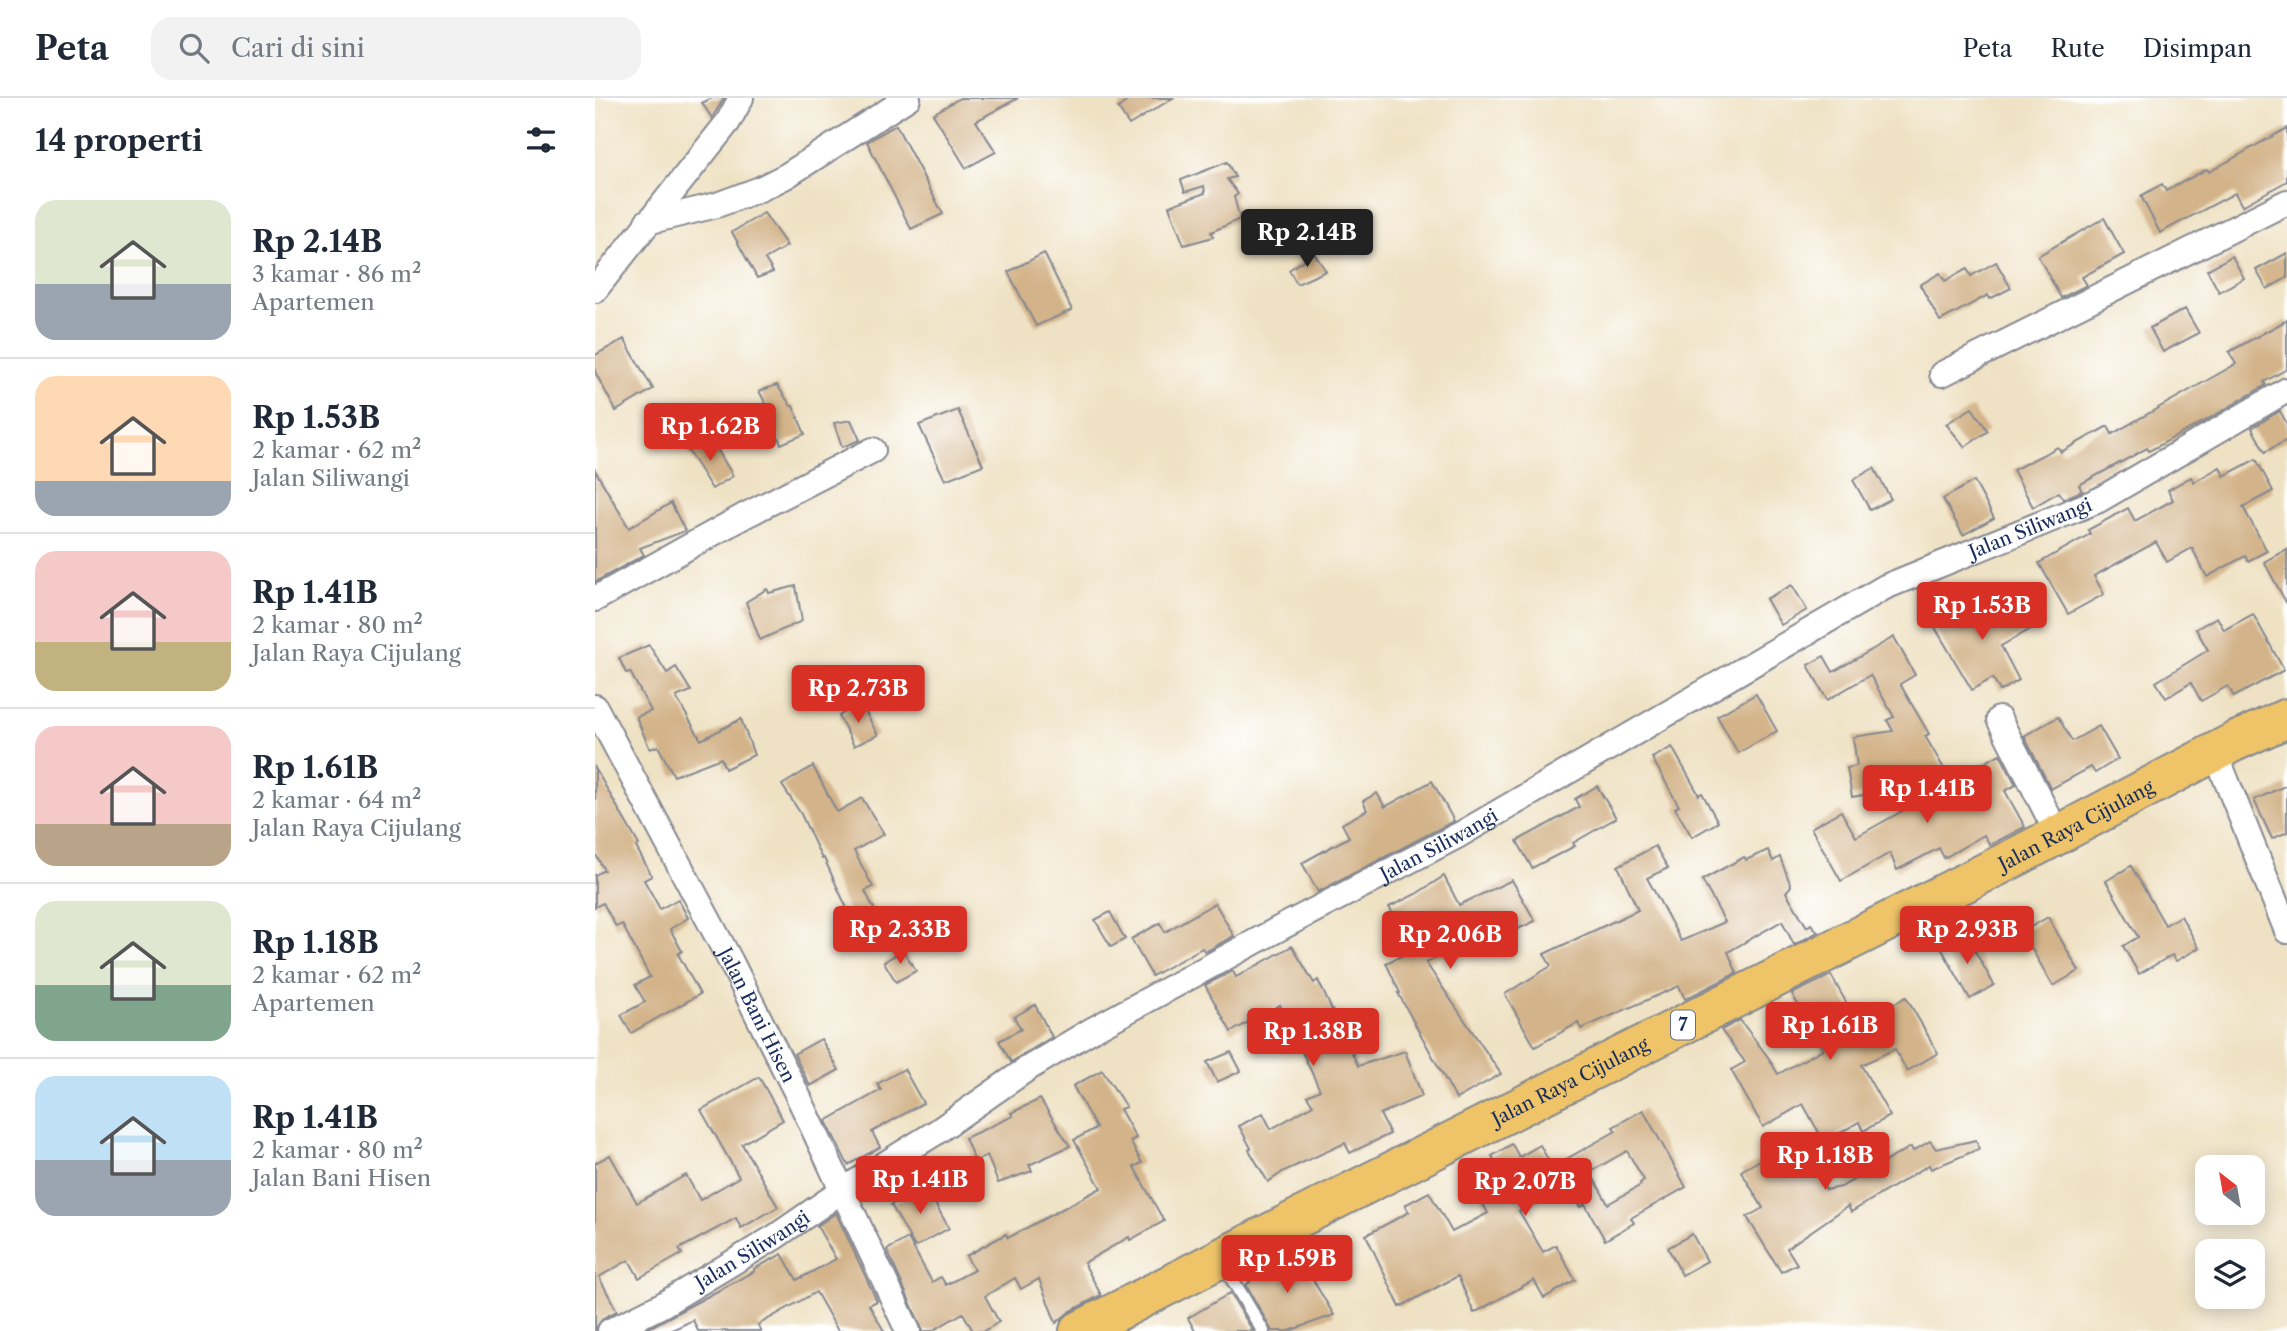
<!DOCTYPE html>
<html lang="id">
<meta charset="utf-8">
<style>
body{margin:0;font-family:"Libre Caslon Text",serif;background:#f2f2f3;color:#1f2937;height:100vh;display:flex;flex-direction:column;font-size:26px;white-space:nowrap}
*{box-sizing:border-box;margin:0}
p{font-size:23px;color:#747a83}
.icon{flex:none;width:38px;height:38px;fill:none;stroke:currentColor;stroke-width:2;stroke-linecap:round;stroke-linejoin:round}
.map{position:relative;flex:1;overflow:hidden}
.panel{display:flex;flex-direction:column;background:#fff;width:595px}
.panel>*{flex:none}
.needle{width:46px;rotate:329deg}
.fabs{position:absolute;left:1600px;top:1057px;display:grid;gap:14px}
.fabs a{display:grid;place-items:center;width:70px;height:70px;border-radius:14px;background:#fff;box-shadow:0 4px 18px #0003;font-size:35px}
.price{position:absolute;translate:-50% -60px;padding:0 16px;border-radius:7px;background:#d93025;color:#fff;font-size:23px;line-height:46px;filter:drop-shadow(0 2px 4px #0008)}
.price::after{content:'';position:absolute;left:50%;top:42px;width:21px;height:16px;margin-left:-10px;background:inherit;clip-path:polygon(0 0,100% 0,50% 100%)}
.price.selected{background:#222;color:#fff}
ul{padding:0;list-style:none}
li{display:flex;align-items:center;gap:21px;height:175px;padding:0 35px}
li+li{border-top:2px solid #e0e1e3}
li span{display:grid;place-items:center;flex:none;width:196px;height:140px;border-radius:21px;color:#555}
li>.icon{margin-inline-start:auto}
span .icon{width:84px;height:84px;fill:#fffc;stroke-width:1}
li b{font-size:30px}
h2{display:flex;justify-content:space-between;align-items:center;height:84px;padding:0 35px;font-size:30px}
header{display:flex;align-items:center;gap:42px;box-sizing:border-box;height:98px;padding:0 35px;background:#fff;border-bottom:2px solid #e0e1e3}
header strong{font-size:33px}
nav{display:flex;gap:38px;margin-inline-start:auto;font-size:24px}
.search{width:490px;height:63px;background:#f2f2f3;display:flex;align-items:center;gap:18px;box-sizing:border-box;padding:0 24px;border-radius:21px;color:#747a83;font-size:26px}
main{display:flex;flex:1;min-height:0}
.map>svg:first-child{display:block}
.building{fill:#d3b389;fill-rule:evenodd}
.lines{fill:none;stroke-linecap:round;stroke-linejoin:round}
.lane-casing{stroke:#858891;stroke-width:16}
.street-casing{stroke:#858891;stroke-width:28}
.highway-casing{stroke:#858891;stroke-width:42}
.lane{stroke:#fff;stroke-width:12}
.street{stroke:#fff;stroke-width:24}
.highway{stroke:#efc469;stroke-width:38}
.labels{text-anchor:middle;dominant-baseline:central;stroke-width:5;stroke-linejoin:round;paint-order:stroke}
.shield{fill:#fff;stroke:#5f6d8e;stroke-width:2}
.shield-label{font-size:18px;font-weight:bold;fill:#1b2f5e}
.street-label{font-size:19px;fill:#1b2f5e;stroke:#fff}
</style>
<header>
<strong>Peta</strong>
<div class="search"><svg class="icon" aria-label="search" viewBox="0 0 24 24"><circle cx="10" cy="10" r="6"/><path d="M15 15l6 6"/></svg>Cari di sini</div>
<nav><a>Peta</a><a>Rute</a><a>Disimpan</a></nav>
</header>
<main>
<section class="panel">
<h2>14 properti<svg class="icon" aria-label="filters" viewBox="0 0 24 24"><path d="M4 7h16M4 17h16"/><circle cx="9" cy="7" r="2"/><circle cx="15" cy="17" r="2"/></svg></h2>
<ul>
<li><span style="background:linear-gradient(#dfe7d0 60%,#9aa5b1 0)"><svg class="icon" aria-label="home" viewBox="0 0 24 24"><path d="M3 11l9-7 9 7M6 9v11h12V9"/></svg></span><div><b>Rp 2.14B</b><p>3 kamar · 86 m²</p><p>Apartemen</p></div></li>
<li><span style="background:linear-gradient(#ffd9b3 75%,#9aa5b1 0)"><svg class="icon" aria-label="home" viewBox="0 0 24 24"><path d="M3 11l9-7 9 7M6 9v11h12V9"/></svg></span><div><b>Rp 1.53B</b><p>2 kamar · 62 m²</p><p>Jalan Siliwangi</p></div></li>
<li><span style="background:linear-gradient(#f6c9c9 65%,#c2b280 0)"><svg class="icon" aria-label="home" viewBox="0 0 24 24"><path d="M3 11l9-7 9 7M6 9v11h12V9"/></svg></span><div><b>Rp 1.41B</b><p>2 kamar · 80 m²</p><p>Jalan Raya Cijulang</p></div></li>
<li><span style="background:linear-gradient(#f6c9c9 70%,#b9a48a 0)"><svg class="icon" aria-label="home" viewBox="0 0 24 24"><path d="M3 11l9-7 9 7M6 9v11h12V9"/></svg></span><div><b>Rp 1.61B</b><p>2 kamar · 64 m²</p><p>Jalan Raya Cijulang</p></div></li>
<li><span style="background:linear-gradient(#dfe7d0 60%,#7fa58c 0)"><svg class="icon" aria-label="home" viewBox="0 0 24 24"><path d="M3 11l9-7 9 7M6 9v11h12V9"/></svg></span><div><b>Rp 1.18B</b><p>2 kamar · 62 m²</p><p>Apartemen</p></div></li>
<li><span style="background:linear-gradient(#bfe0f5 60%,#9aa5b1 0)"><svg class="icon" aria-label="home" viewBox="0 0 24 24"><path d="M3 11l9-7 9 7M6 9v11h12V9"/></svg></span><div><b>Rp 1.41B</b><p>2 kamar · 80 m²</p><p>Jalan Bani Hisen</p></div></li>
</ul>
</section>
<div class="map">
<svg width="1692" height="1233" viewBox="0 0 1692 1233">
<rect width="100%" height="100%" fill="#fff"/>
<filter id="ink" filterUnits="userSpaceOnUse"><feTurbulence type="fractalNoise" baseFrequency=".0143" numOctaves="2"/><feDisplacementMap in="SourceGraphic" scale="14" xChannelSelector="R" yChannelSelector="G"/><feConvolveMatrix kernelMatrix="1 2 1 2 8 2 1 2 1" color-interpolation-filters="sRGB"/></filter>
<filter id="wash" filterUnits="userSpaceOnUse"><feTurbulence type="fractalNoise" baseFrequency=".00686" numOctaves="4" result="noise"/><feDisplacementMap in="SourceGraphic" scale="28" xChannelSelector="R" yChannelSelector="G"/><feGaussianBlur stdDeviation="1.57" result="paint"/><feColorMatrix in="noise" values="0 0 0 0 0 0 0 0 0 0 0 0 0 0 0 0 0 1.4 0 .05"/><feComposite in="paint" operator="in"/></filter>
<g filter="url(#wash)">
<rect width="100%" height="100%" fill="#efe2c4"/>
<g id="blocks">
<g class="building">
<path d="M 117,0 L 129,0 L 117,20 L 107,5 Z"/>
<path d="M 365,0 L 423,0 L 381,23 L 401,54 L 371,70 L 338,16 Z"/>
<path d="M 536,0 L 578,0 L 534,27 L 523,10 Z"/>
<path d="M 301,27 L 348,116 L 316,131 L 272,44 Z"/>
<path d="M 1692,30 L 1692,83 L 1647,108 L 1640,95 L 1565,135 L 1546,98 L 1567,86 L 1571,93 L 1612,71 L 1614,74 Z"/>
<path d="M 632,64 L 640,79 L 632,81 L 643,96 L 639,99 L 645,121 L 616,134 L 618,139 L 589,147 L 574,108 L 610,95 L 609,88 L 590,94 L 586,82 Z"/>
<path d="M 169,115 L 192,148 L 170,161 L 178,174 L 162,180 L 137,134 Z"/>
<path d="M 1509,120 L 1529,156 L 1487,179 L 1492,187 L 1466,200 L 1443,158 Z"/>
<path d="M 449,155 L 477,212 L 441,228 L 413,174 Z"/>
<path d="M 719,155 L 731,173 L 702,186 L 694,172 Z"/>
<path d="M 1692,155 L 1692,180 L 1672,191 L 1661,172 Z"/>
<path d="M 1637,158 L 1649,180 L 1624,194 L 1612,172 Z"/>
<path d="M 1401,164 L 1416,190 L 1395,201 L 1393,197 L 1345,223 L 1325,187 L 1345,175 L 1350,183 L 1372,171 L 1376,178 Z"/>
<path d="M 1590,211 L 1604,235 L 1568,254 L 1555,230 Z"/>
<path d="M 1692,222 L 1692,271 L 1669,284 L 1671,287 L 1608,324 L 1554,353 L 1552,350 L 1484,387 L 1487,393 L 1468,401 L 1464,394 L 1438,409 L 1418,372 L 1463,349 L 1466,354 L 1513,328 L 1517,336 L 1641,266 L 1634,254 Z"/>
<path d="M 29,241 L 58,291 L 21,313 L 0,274 L 0,257 Z"/>
<path d="M 182,287 L 196,308 L 198,308 L 210,336 L 186,346 L 175,320 L 178,319 L 164,293 Z"/>
<path d="M 1377,310 L 1393,333 L 1370,349 L 1351,326 Z"/>
<path d="M 363,312 L 388,367 L 350,382 L 324,327 Z"/>
<path d="M 1685,313 L 1692,326 L 1692,342 L 1670,354 L 1657,330 Z"/>
<path d="M 256,322 L 265,342 L 247,349 L 239,325 Z"/>
<path d="M 115,339 L 138,378 L 117,391 L 92,351 Z"/>
<path d="M 1661,361 L 1678,393 L 1648,409 L 1672,453 L 1653,463 L 1650,458 L 1612,479 L 1597,450 L 1572,464 L 1561,444 L 1499,478 L 1509,496 L 1473,516 L 1444,465 L 1495,436 L 1493,432 L 1533,410 L 1540,423 L 1578,402 L 1573,392 L 1596,379 L 1599,384 L 1625,369 L 1629,378 Z"/>
<path d="M 1279,370 L 1296,401 L 1275,412 L 1258,382 Z"/>
<path d="M 0,372 L 34,430 L 76,405 L 90,433 L 45,450 L 49,457 L 0,484 Z"/>
<path d="M 1379,383 L 1399,420 L 1368,437 L 1348,401 Z"/>
<path d="M 1692,451 L 1692,506 L 1669,464 Z"/>
<path d="M 1197,487 L 1212,512 L 1186,527 L 1171,501 Z"/>
<path d="M 201,488 L 207,523 L 165,542 L 151,504 L 172,491 L 174,495 Z"/>
<path d="M 1418,500 L 1436,531 L 1406,548 L 1424,582 L 1405,593 L 1398,580 L 1377,592 L 1332,516 L 1355,503 L 1368,528 Z"/>
<path d="M 1658,516 L 1689,572 L 1639,599 L 1633,588 L 1606,603 L 1596,585 L 1571,600 L 1561,584 L 1613,552 L 1601,531 L 1622,519 L 1629,532 Z"/>
<path d="M 1299,539 L 1320,577 L 1305,586 L 1334,636 L 1330,638 L 1355,681 L 1257,699 L 1252,670 L 1262,668 L 1258,639 L 1298,633 L 1292,622 L 1299,619 L 1275,577 L 1232,602 L 1213,567 L 1229,558 L 1238,574 Z"/>
<path d="M 54,547 L 72,575 L 81,569 L 96,593 L 81,599 L 106,642 L 146,621 L 159,657 L 130,671 L 126,660 L 79,678 L 63,648 L 55,651 L 41,619 L 56,613 L 35,574 L 31,575 L 24,560 Z"/>
<path d="M 1161,596 L 1182,633 L 1143,655 L 1122,618 Z"/>
<path d="M 265,604 L 283,637 L 259,648 L 244,618 Z"/>
<path d="M 1463,619 L 1477,643 L 1504,628 L 1523,661 L 1500,675 L 1496,669 L 1456,691 L 1429,638 Z"/>
<path d="M 1077,649 L 1104,697 L 1107,695 L 1123,724 L 1097,739 L 1080,710 L 1084,708 L 1057,660 Z"/>
<path d="M 1405,656 L 1421,687 L 1410,693 L 1430,729 L 1395,747 L 1389,737 L 1349,760 L 1344,750 L 1302,772 L 1295,755 L 1246,783 L 1216,730 L 1246,713 L 1261,739 L 1357,685 L 1363,696 L 1391,680 L 1384,668 Z"/>
<path d="M 218,668 L 242,714 L 267,700 L 289,736 L 259,753 L 278,789 L 270,793 L 283,819 L 258,835 L 248,819 L 254,815 L 229,760 L 227,761 L 206,716 L 187,687 Z"/>
<path d="M 0,670 L 44,747 L 41,749 L 57,778 L 49,782 L 65,811 L 83,801 L 93,820 L 75,831 L 87,853 L 83,856 L 105,896 L 36,935 L 26,917 L 50,904 L 40,887 L 55,879 L 27,826 L 21,829 L 8,805 L 0,809 L 0,777 L 9,772 L 0,755 Z"/>
<path d="M 837,683 L 859,723 L 723,794 L 707,765 L 754,739 L 747,726 L 772,712 L 768,703 L 782,695 L 790,709 Z"/>
<path d="M 1692,687 L 1692,734 L 1677,741 L 1659,702 Z"/>
<path d="M 1002,688 L 1021,720 L 978,745 L 980,748 L 937,770 L 922,743 L 984,709 L 980,701 Z"/>
<path d="M 1060,748 L 1073,770 L 1052,780 L 1086,843 L 1130,824 L 1107,782 L 1149,759 L 1151,762 L 1173,752 L 1178,763 L 1185,759 L 1196,788 L 1191,794 L 1212,829 L 1216,826 L 1223,834 L 1199,847 L 1187,823 L 1133,854 L 1142,875 L 1090,901 L 1084,888 L 986,931 L 983,925 L 940,949 L 910,896 L 956,868 L 949,856 L 1043,812 L 1023,768 Z"/>
<path d="M 1536,768 L 1570,827 L 1586,818 L 1604,850 L 1581,863 L 1577,857 L 1544,876 L 1528,848 L 1543,839 L 1511,783 Z"/>
<path d="M 849,778 L 864,807 L 917,782 L 940,823 L 892,846 L 887,837 L 831,865 L 906,976 L 861,1001 L 803,895 L 805,895 L 791,865 L 819,852 L 794,809 L 821,796 Z"/>
<path d="M 620,805 L 639,838 L 610,854 L 607,850 L 557,878 L 536,841 L 565,825 L 570,834 Z"/>
<path d="M 515,814 L 530,841 L 516,849 L 500,822 Z"/>
<path d="M 1453,819 L 1484,873 L 1458,888 L 1427,834 Z"/>
<path d="M 1370,835 L 1399,887 L 1375,901 L 1345,848 Z"/>
<path d="M 697,848 L 719,885 L 723,882 L 763,968 L 810,953 L 827,998 L 785,1016 L 795,1036 L 755,1055 L 750,1045 L 689,1073 L 673,1084 L 654,1052 L 656,1050 L 644,1028 L 668,1015 L 676,1031 L 718,1007 L 712,998 L 725,992 L 685,907 L 636,934 L 610,887 L 638,873 L 641,879 Z"/>
<path d="M 308,852 L 321,873 L 301,884 L 289,864 Z"/>
<path d="M 1236,877 L 1263,926 L 1311,899 L 1343,955 L 1312,973 L 1300,951 L 1266,967 L 1295,1018 L 1268,1033 L 1264,1024 L 1229,1044 L 1208,1006 L 1168,1029 L 1136,972 L 1150,964 L 1126,932 L 1145,922 L 1173,959 L 1183,976 L 1228,951 L 1197,896 Z"/>
<path d="M 440,907 L 457,939 L 416,964 L 404,943 L 426,931 L 419,919 Z"/>
<path d="M 226,941 L 244,972 L 215,988 L 199,956 Z"/>
<path d="M 636,954 L 646,973 L 622,984 L 612,964 Z"/>
<path d="M 309,971 L 328,1005 L 277,1034 L 285,1049 L 253,1067 L 231,1023 L 286,992 L 282,986 Z"/>
<path d="M 507,972 L 531,1009 L 525,1011 L 541,1040 L 535,1043 L 547,1065 L 539,1069 L 569,1123 L 535,1142 L 534,1139 L 489,1165 L 506,1197 L 474,1214 L 461,1225 L 444,1181 L 426,1191 L 420,1180 L 390,1198 L 404,1224 L 389,1233 L 378,1233 L 368,1215 L 337,1233 L 328,1233 L 292,1152 L 313,1140 L 337,1184 L 346,1179 L 351,1187 L 379,1172 L 371,1158 L 411,1136 L 413,1140 L 506,1090 L 479,1042 L 501,1030 L 478,988 Z"/>
<path d="M 164,979 L 188,1022 L 147,1046 L 183,1109 L 146,1130 L 141,1120 L 84,1151 L 87,1156 L 44,1180 L 34,1162 L 4,1179 L 22,1213 L 8,1220 L 0,1232 L 0,1065 L 15,1057 L 42,1105 L 91,1077 L 105,1102 L 144,1079 L 106,1012 Z"/>
<path d="M 445,1001 L 475,1048 L 434,1067 L 437,1073 L 403,1085 L 392,1057 L 380,1064 L 370,1040 L 418,1018 L 416,1015 Z"/>
<path d="M 1048,1012 L 1091,1089 L 1036,1120 L 1039,1125 L 1010,1142 L 990,1106 L 986,1109 L 973,1087 L 924,1113 L 948,1154 L 961,1147 L 980,1182 L 949,1200 L 939,1182 L 879,1215 L 863,1178 L 805,1209 L 771,1137 L 814,1114 L 810,1107 L 834,1094 L 857,1134 L 893,1115 L 884,1099 L 912,1083 L 897,1058 L 917,1046 L 924,1059 L 945,1047 L 957,1069 L 1021,1033 L 1018,1029 ZM 1032,1053 L 1049,1082 L 1045,1085 L 1046,1087 L 1013,1106 L 995,1074 Z"/>
<path d="M 1381,1042 L 1384,1051 L 1336,1071 L 1334,1067 L 1256,1114 L 1253,1108 L 1192,1150 L 1202,1166 L 1186,1174 L 1152,1119 L 1168,1110 L 1146,1073 L 1179,1054 L 1185,1064 L 1208,1047 L 1231,1092 L 1246,1089 L 1316,1049 L 1318,1053 L 1335,1043 L 1341,1051 Z"/>
<path d="M 330,1088 L 354,1130 L 320,1149 L 296,1107 Z"/>
<path d="M 241,1115 L 282,1203 L 274,1207 L 289,1233 L 243,1233 L 221,1194 L 163,1227 L 166,1233 L 103,1233 L 98,1222 L 75,1233 L 48,1233 L 160,1173 L 159,1171 L 187,1156 L 202,1182 L 241,1161 L 222,1128 Z"/>
<path d="M 1097,1136 L 1112,1163 L 1087,1177 L 1073,1150 Z"/>
<path d="M 704,1159 L 739,1217 L 694,1233 L 677,1233 L 651,1187 L 655,1184 L 649,1173 L 671,1162 L 676,1171 Z"/>
<path d="M 635,1195 L 658,1233 L 600,1233 L 593,1220 Z"/>
</g>
</g>
</g>
<g filter="url(#ink)">
<use href="#blocks" fill-opacity="0" stroke="#858891" stroke-width="2"/>
<g class="lines">
<defs>
<path id="lane" d="M 627,1164 L 668,1233"/>
<g id="street">
<path d="M 52,124 L 122,107 L 165,91 L 191,78 L 313,0"/>
<path d="M 0,192 L 133,24 L 146,0"/>
<path d="M 1347,276 L 1692,104"/>
<path d="M 0,501 L 149,418 L 278,352"/>
<path id="s1" d="M 0,609 L 136,864 L 204,1000 L 313,1233"/>
<path d="M 1404,621 L 1463,737"/>
<path d="M 1620,654 L 1692,833"/>
<path id="s2" d="M 15,1233 L 67,1207 L 180,1139 L 248,1092 L 340,1035 L 432,971 L 497,932 L 689,828 L 864,737 L 1290,489 L 1504,402 L 1692,292"/>
</g>
<g id="highway">
<path id="s3" d="M 484,1233 L 702,1121 L 1419,760 L 1639,644 L 1692,620"/>
</g>
</defs>
<use href="#lane" class="lane-casing"/>
<use href="#street" class="street-casing"/>
<use href="#highway" class="highway-casing"/>
<use href="#lane" class="lane"/>
<use href="#street" class="street"/>
<use href="#highway" class="highway"/>
</g>
</g>
<g class="labels">
<rect class="shield" x="1076" y="912.5" width="24" height="29" rx="5"/>
<g class="shield-label">
<text x="1088" y="927">7</text>
</g>
<g class="street-label">
<text stroke="none"><textPath href="#s2" startOffset="1634">Jalan Siliwangi</textPath></text>
<text stroke="none"><textPath href="#s3" startOffset="1118">Jalan Raya Cijulang</textPath></text>
<text stroke="none"><textPath href="#s2" startOffset="962">Jalan Siliwangi</textPath></text>
<text stroke="none"><textPath href="#s1" startOffset="348">Jalan Bani Hisen</textPath></text>
<text stroke="none"><textPath href="#s3" startOffset="551">Jalan Raya Cijulang</textPath></text>
<text stroke="none"><textPath href="#s2" startOffset="164">Jalan Siliwangi</textPath></text>
</g>
</g>
</svg>
<div class="fabs">
<a><svg class="needle" viewBox="-14 -14 28 28"><path d="M0-13l5 13h-10z" fill="#e53935"/><path d="M0 13l5-13h-10z" fill="#747a83"/></svg></a>
<a><svg class="icon" aria-label="layers" viewBox="0 0 24 24"><path d="M12 4l9 5-9 5-9-5zM3 14l9 5 9-5"/></svg></a>
</div>
<b class="price selected" style="left:712px;top:171px">Rp 2.14B</b>
<b class="price" style="left:115px;top:365px">Rp 1.62B</b>
<b class="price" style="left:1387px;top:544px">Rp 1.53B</b>
<b class="price" style="left:263px;top:627px">Rp 2.73B</b>
<b class="price" style="left:1332px;top:727px">Rp 1.41B</b>
<b class="price" style="left:305px;top:868px">Rp 2.33B</b>
<b class="price" style="left:1372px;top:868px">Rp 2.93B</b>
<b class="price" style="left:855px;top:873px">Rp 2.06B</b>
<b class="price" style="left:1235px;top:964px">Rp 1.61B</b>
<b class="price" style="left:718px;top:970px">Rp 1.38B</b>
<b class="price" style="left:1230px;top:1094px">Rp 1.18B</b>
<b class="price" style="left:325px;top:1118px">Rp 1.41B</b>
<b class="price" style="left:930px;top:1120px">Rp 2.07B</b>
<b class="price" style="left:692px;top:1197px">Rp 1.59B</b>
</div>
</main>
